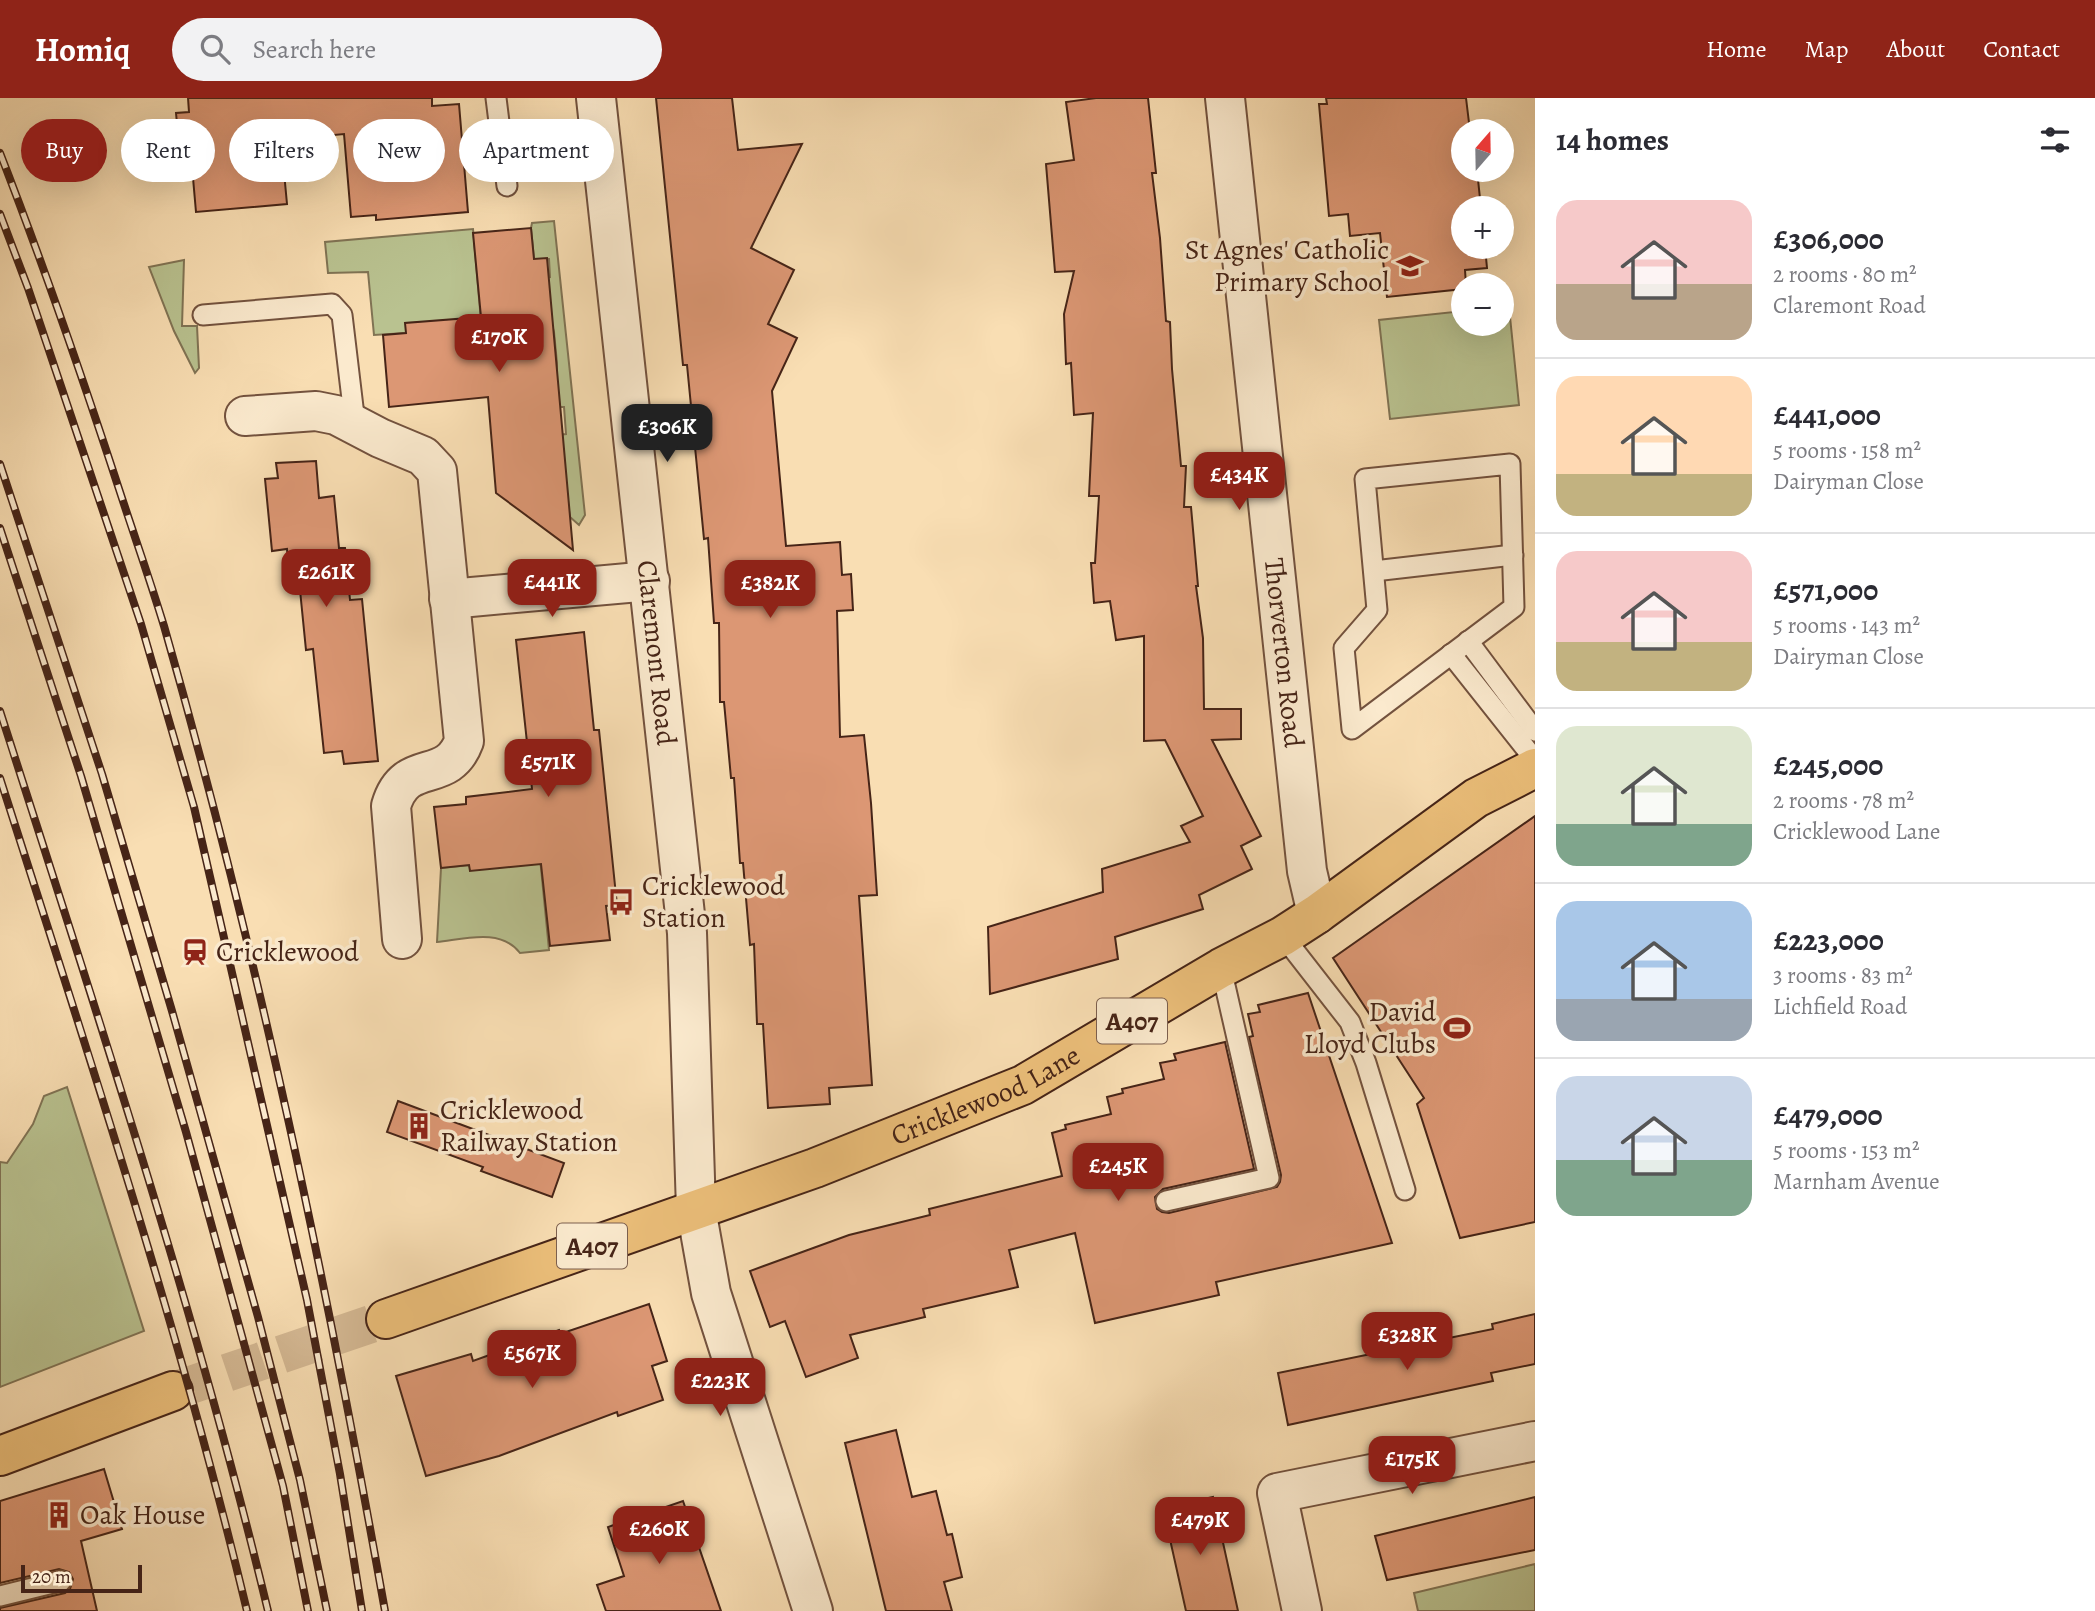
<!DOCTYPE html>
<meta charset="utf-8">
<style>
body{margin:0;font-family:Alegreya,serif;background:#f2f2f3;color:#2b2b33;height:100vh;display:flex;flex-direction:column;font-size:26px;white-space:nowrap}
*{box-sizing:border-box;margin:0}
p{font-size:23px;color:#7c7c81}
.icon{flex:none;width:38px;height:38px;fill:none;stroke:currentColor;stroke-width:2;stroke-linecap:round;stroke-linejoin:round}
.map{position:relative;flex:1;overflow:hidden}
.drawer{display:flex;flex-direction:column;background:#fff;width:560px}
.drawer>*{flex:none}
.hud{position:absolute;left:21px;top:21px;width:665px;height:63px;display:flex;gap:14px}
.needle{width:46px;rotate:20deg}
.controls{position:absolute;left:1451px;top:21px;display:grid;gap:14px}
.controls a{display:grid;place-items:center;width:63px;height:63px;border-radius:50%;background:#fff;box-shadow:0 7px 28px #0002;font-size:35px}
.scale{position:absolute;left:21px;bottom:18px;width:121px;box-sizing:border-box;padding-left:7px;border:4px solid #462417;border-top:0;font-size:19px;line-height:24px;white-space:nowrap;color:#462417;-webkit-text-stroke:5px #fbeace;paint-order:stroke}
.price{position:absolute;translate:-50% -60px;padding:0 16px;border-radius:14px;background:#8f2418;color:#fff;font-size:23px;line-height:46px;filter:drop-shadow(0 2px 4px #0008)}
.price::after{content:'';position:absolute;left:50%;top:42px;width:21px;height:16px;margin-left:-10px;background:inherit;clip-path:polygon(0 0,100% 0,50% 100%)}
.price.on{background:#222;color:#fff}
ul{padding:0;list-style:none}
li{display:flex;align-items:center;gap:21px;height:175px;padding:0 21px}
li+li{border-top:2px solid #e1e1e2}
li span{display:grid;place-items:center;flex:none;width:196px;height:140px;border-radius:21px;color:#555}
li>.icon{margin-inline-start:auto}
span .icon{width:84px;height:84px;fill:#fffc;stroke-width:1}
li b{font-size:30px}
h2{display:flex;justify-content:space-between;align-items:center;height:84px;padding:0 21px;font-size:30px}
.pill{padding:0 24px;border-radius:32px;background:#fff;box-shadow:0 7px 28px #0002;font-size:24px;line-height:63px}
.pill.on{background:#8f2418;color:#fff}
header{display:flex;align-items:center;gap:42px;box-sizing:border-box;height:98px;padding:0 35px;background:#8f2418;color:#fff}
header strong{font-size:33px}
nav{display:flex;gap:38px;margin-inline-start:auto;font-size:24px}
.search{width:490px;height:63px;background:#f2f2f3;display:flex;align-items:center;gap:18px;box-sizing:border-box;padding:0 24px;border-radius:38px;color:#7c7c81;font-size:26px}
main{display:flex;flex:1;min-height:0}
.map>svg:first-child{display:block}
.green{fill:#b9c290;stroke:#807354;stroke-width:2}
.building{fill:#dc9774;stroke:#462417;stroke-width:2}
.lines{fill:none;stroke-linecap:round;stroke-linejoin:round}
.primary-tunnel{stroke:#d5b994;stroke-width:38;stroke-dasharray:38 19;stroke-linecap:butt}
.service-casing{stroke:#73523e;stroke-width:23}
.minor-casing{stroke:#73523e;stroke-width:42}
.tertiary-casing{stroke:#73523e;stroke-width:42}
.primary-casing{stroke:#462417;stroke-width:42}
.service{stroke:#fbeace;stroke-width:19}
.minor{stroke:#fbeace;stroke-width:38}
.tertiary{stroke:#fbeace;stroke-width:38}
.primary{stroke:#ecbf7a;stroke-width:38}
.rail-casing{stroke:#462417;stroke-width:8}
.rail{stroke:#fbeace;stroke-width:5;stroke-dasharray:16;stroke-linecap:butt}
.labels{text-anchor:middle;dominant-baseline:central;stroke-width:7;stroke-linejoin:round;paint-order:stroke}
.shield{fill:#fbeace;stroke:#7c5f4e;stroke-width:2}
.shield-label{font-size:26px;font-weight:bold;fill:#462417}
.poi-label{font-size:28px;fill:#462417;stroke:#fbeace;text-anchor:start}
.street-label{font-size:28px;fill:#462417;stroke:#fbeace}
</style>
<header>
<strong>Homiq</strong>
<div class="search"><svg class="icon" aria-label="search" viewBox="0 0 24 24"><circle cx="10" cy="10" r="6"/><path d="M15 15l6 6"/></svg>Search here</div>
<nav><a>Home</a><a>Map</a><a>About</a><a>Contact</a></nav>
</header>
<main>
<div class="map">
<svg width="1535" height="1513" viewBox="0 0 1535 1513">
<rect width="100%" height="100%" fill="#f9deb3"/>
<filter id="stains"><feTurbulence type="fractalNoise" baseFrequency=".00286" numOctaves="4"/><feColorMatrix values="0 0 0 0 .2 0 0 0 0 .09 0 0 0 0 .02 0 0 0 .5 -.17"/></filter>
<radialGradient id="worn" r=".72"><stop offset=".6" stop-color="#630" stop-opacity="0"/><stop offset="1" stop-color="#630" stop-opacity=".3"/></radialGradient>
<g class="green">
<path d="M 554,123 L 585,417 L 579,427 L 570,419 L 557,337 L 566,336 L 564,309 L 556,309 L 557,265 L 554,234 L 538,180 L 550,179 L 549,161 L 534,161 L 531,130 L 532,125 Z"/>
<path d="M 473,131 L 481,223 L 406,225 L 406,235 L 374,237 L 368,174 L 328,175 L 325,144 Z"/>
<path d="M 184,162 L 182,228 L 197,228 L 199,270 L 195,275 L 174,233 L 149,169 Z"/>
<path d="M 1502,209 L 1509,209 L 1519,307 L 1390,321 L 1379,222 L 1463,213 L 1463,226 L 1502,226 Z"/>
<path d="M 540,760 L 549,852 L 520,855 C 501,830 465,841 437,844 L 441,770 Z"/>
<path d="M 67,989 L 144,1233 L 0,1289 L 0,1064 L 7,1065 L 33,1026 L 44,998 Z"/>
<path d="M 1535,1466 L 1535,1513 L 1418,1513 L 1414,1495 Z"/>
</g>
<g class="building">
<path d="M 188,0 L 432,0 L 432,8 L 459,6 L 468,114 L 376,122 L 376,117 L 351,119 L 344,36 L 281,42 L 287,106 L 196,114 L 191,57 L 180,58 L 176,15 L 189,14 Z"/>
<path d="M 656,0 L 732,0 L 738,52 L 802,46 L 751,150 L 794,172 L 768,226 L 797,240 L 772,293 L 786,448 L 840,444 L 842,477 L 851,476 L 853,512 L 837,513 L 840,639 L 864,637 L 871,705 L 877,797 L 859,798 L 872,987 L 829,990 L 830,1006 L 768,1010 L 763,926 L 757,926 L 754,846 L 750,847 L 743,765 L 740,765 L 734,680 L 731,680 L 724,604 L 720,604 L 719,525 L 714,525 L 708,440 L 704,441 L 687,267 L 683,267 Z"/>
<path d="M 1096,0 L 1148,0 L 1156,75 L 1152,75 L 1160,140 L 1166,223 L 1170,224 L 1172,271 L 1181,368 L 1186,368 L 1184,409 L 1191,409 L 1198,488 L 1196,488 L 1203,540 L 1204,611 L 1241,611 L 1241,641 L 1212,642 L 1261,738 L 1241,748 L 1252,771 L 1199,797 L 1203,811 L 1115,839 L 1118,861 L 990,896 L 988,829 L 1103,794 L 1102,771 L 1190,744 L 1181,728 L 1203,718 L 1165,642 L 1144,643 L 1144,538 L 1116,542 L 1110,503 L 1094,505 L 1091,465 L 1095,465 L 1099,398 L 1089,398 L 1093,315 L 1074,317 L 1071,265 L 1066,266 L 1064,216 L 1074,173 L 1055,174 L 1046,66 L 1074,62 L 1066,4 Z"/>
<path d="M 1326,0 L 1466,0 L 1470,33 L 1463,33 L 1463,72 L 1477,72 L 1481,110 L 1463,110 L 1463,149 L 1485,149 L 1487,170 L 1465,172 L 1466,187 L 1463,187 L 1463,191 L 1387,199 L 1380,135 L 1350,138 L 1348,116 L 1329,118 L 1319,6 L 1327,6 Z"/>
<path d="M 531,130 L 534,161 L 547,160 L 573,452 L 496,395 L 488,299 L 389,309 L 383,237 L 406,235 L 405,225 L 481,219 L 473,135 Z"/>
<path d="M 316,363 L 319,400 L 334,398 L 339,450 L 345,450 L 350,502 L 362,501 L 378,663 L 344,666 L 342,653 L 324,655 L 313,551 L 306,552 L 297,462 L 288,463 L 287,451 L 272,453 L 265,381 L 278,380 L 276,365 Z"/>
<path d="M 584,534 L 594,632 L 599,632 L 617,807 L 606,808 L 610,842 L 550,848 L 541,766 L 470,773 L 469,767 L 441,770 L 434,709 L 466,706 L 466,699 L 532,691 L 516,542 Z"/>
<path d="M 1535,718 L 1535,1124 L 1460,1140 L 1417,1006 L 1424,1000 L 1333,860 Z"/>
<path d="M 1308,895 L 1392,1145 L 1216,1184 L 1219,1197 L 1095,1225 L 1075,1135 L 1009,1152 L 1018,1189 L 923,1211 L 925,1219 L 850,1237 L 858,1260 L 806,1279 L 785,1223 L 770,1229 L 750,1173 L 849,1137 L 930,1117 L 929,1111 L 1062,1078 L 1052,1035 L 1066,1031 L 1065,1027 L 1111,1016 L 1107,999 L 1123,995 L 1122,991 L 1164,981 L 1160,965 L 1176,962 L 1174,956 L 1225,944 L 1254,1071 L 1163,1091 L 1155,1099 L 1157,1111 L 1162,1114 L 1169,1115 L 1277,1089 L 1280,1084 L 1281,1077 L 1249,939 L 1253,938 L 1248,916 L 1260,914 L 1258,907 Z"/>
<path d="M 398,1003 L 564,1065 L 552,1099 L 481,1073 L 483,1069 L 387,1034 Z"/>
<path d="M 649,1206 L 667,1263 L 652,1268 L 663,1302 L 618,1318 L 617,1314 L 499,1358 L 426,1378 L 396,1278 L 471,1256 L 473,1263 L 559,1232 L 560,1236 Z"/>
<path d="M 1535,1216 L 1535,1266 L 1491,1275 L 1493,1283 L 1288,1327 L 1278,1275 L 1493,1231 L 1492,1226 Z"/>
<path d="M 896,1332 L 912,1399 L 936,1393 L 947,1437 L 952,1436 L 962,1479 L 944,1484 L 952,1513 L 886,1513 L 845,1345 Z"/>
<path d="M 104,1371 L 122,1431 L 81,1443 L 97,1513 L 0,1513 L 0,1510 L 65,1495 L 70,1491 L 73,1481 L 69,1474 L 59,1471 L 0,1485 L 0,1403 Z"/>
<path d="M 1213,1399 L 1238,1513 L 1186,1513 L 1163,1410 Z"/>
<path d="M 1535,1399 L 1535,1452 L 1387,1482 L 1375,1438 Z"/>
<path d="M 683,1403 L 721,1513 L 606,1513 L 597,1487 L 624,1478 L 608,1429 Z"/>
</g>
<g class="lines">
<path class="primary-tunnel" d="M 173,1293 L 386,1221"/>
<defs>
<g id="service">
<path d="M 496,0 L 507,88"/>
<path d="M 203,217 L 332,206 L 342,217 L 355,326"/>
<path d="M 1510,366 L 1514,509 L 1352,631 L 1344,550 L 1377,512 L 1365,381 Z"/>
<path d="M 1374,473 L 1513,457"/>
<path d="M 1468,543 L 1535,633"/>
<path d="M 1451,556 L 1535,662"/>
<path d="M 1283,838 L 1350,924 L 1366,965 L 1405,1092"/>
<path d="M 1166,1103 L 1269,1080 L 1221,870"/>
<path d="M 0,1498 L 61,1483"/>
</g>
<g id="minor">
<path id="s1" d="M 1225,0 L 1307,773 L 1317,816"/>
<path d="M 245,318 L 316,313 L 336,317 L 380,340 L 423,358 L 437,373 L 464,643 C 447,689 406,657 391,708 L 402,841"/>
<path d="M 449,501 L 650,483"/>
<path d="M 1302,1513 L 1277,1395 L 1535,1343"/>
</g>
<g id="tertiary">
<path id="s2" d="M 596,0 L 687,835 L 696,1111 L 711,1195 L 813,1513"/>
</g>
<g id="primary">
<path id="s3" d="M 386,1221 L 815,1070 L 1023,987 L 1221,870 L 1283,838 L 1317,816 L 1476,700 L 1535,670"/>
<path d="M 0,1358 L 173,1293"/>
</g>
</defs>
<use href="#service" class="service-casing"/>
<use href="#minor" class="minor-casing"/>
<use href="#tertiary" class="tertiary-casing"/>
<use href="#primary" class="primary-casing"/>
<use href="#service" class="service"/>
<use href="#minor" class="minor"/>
<use href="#tertiary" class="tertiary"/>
<use href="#primary" class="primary"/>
<defs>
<g id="rail">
<path d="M 0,55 C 43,166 82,278 119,391 C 134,437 150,482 164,528 C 257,852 326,1181 385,1513"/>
<path d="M 0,116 L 28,190 L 141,526 L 194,709 L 307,1202 L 340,1376 L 362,1513"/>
<path d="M 0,366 L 102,676 L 172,913 L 258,1219 L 300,1382 L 327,1513"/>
<path d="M 0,430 L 81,678 L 186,1034 L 283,1388 L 308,1513"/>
<path d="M 0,613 C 95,910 195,1210 268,1513"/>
<path d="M 0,680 C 88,956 180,1232 247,1513"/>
</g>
</defs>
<use href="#rail" class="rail-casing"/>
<use href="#rail" class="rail"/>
</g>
<defs>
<symbol id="school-bare" viewBox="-9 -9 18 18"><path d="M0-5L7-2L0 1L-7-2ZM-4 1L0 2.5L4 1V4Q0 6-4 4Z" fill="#8f2418" stroke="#fbeace" stroke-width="2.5" paint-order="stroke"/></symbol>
<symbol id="bus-bare" viewBox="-9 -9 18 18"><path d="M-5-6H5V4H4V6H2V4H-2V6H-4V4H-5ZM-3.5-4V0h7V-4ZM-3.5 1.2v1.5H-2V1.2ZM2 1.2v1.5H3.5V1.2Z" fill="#8f2418" stroke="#fbeace" stroke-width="2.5" paint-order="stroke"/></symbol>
<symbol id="station-bare" viewBox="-9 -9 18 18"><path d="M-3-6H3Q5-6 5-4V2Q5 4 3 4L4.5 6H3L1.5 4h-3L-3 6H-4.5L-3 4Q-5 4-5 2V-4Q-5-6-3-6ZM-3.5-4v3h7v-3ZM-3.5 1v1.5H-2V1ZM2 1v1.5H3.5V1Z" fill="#8f2418" stroke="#fbeace" stroke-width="2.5" paint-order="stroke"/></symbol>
<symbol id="stadium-bare" viewBox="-9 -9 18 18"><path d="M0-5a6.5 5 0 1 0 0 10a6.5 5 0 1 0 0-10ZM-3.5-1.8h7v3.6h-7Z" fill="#8f2418" stroke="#fbeace" stroke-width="2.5" paint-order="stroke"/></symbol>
<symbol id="building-bare" viewBox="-9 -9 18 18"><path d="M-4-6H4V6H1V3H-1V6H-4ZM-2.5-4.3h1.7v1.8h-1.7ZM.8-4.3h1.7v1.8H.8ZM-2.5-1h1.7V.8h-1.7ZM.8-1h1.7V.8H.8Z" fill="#8f2418" stroke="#fbeace" stroke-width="2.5" paint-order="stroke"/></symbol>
</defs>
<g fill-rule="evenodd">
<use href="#school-bare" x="1391" y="149" width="38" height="38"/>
<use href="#bus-bare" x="602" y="785" width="38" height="38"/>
<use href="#station-bare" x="176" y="835" width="38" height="38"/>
<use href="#stadium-bare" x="1438" y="911" width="38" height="38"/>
<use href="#building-bare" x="400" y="1009" width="38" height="38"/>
<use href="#building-bare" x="40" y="1398" width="38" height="38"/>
</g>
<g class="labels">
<g class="shield">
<rect x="1097" y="900.5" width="70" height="45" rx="5"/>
<rect x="557" y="1125.5" width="70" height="45" rx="5"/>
</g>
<g class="shield-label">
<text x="1132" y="923">A407</text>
<text x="592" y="1148">A407</text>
</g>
<g class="poi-label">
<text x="1389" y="152" text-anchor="end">St Agnes' Catholic<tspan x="1389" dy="32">Primary School</tspan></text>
<text x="642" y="788">Cricklewood<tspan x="642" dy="32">Station</tspan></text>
<text x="216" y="854">Cricklewood</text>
<text x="1436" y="914" text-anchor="end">David<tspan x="1436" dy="32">Lloyd Clubs</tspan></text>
<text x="440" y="1012">Cricklewood<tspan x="440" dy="32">Railway Station</tspan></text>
<text x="80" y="1417">Oak House</text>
</g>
<g class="street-label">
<text stroke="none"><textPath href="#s2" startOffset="558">Claremont Road</textPath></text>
<text stroke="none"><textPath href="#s1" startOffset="558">Thorverton Road</textPath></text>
<text stroke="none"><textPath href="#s3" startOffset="640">Cricklewood Lane</textPath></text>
</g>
</g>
<rect width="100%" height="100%" filter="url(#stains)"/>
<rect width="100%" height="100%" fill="url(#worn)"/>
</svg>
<div class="controls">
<a><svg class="needle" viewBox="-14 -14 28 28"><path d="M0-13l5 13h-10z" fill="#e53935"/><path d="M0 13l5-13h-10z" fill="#7c7c81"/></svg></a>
<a>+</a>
<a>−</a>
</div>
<div class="scale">20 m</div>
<b class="price" style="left:499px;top:276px">£170K</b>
<b class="price on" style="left:667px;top:366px">£306K</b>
<b class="price" style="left:1239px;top:414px">£434K</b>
<b class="price" style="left:326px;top:511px">£261K</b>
<b class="price" style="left:552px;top:521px">£441K</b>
<b class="price" style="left:770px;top:522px">£382K</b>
<b class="price" style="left:548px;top:701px">£571K</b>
<b class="price" style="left:1118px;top:1105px">£245K</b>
<b class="price" style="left:1407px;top:1274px">£328K</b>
<b class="price" style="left:532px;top:1292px">£567K</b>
<b class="price" style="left:720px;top:1320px">£223K</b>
<b class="price" style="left:1412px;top:1398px">£175K</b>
<b class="price" style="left:1200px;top:1459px">£479K</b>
<b class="price" style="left:659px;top:1468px">£260K</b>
<div class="hud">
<a class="pill on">Buy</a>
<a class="pill">Rent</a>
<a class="pill">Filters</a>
<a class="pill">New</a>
<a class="pill">Apartment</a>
</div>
</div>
<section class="drawer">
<h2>14 homes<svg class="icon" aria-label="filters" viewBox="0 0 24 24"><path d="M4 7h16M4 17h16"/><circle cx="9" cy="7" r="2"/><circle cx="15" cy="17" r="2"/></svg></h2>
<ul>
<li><span style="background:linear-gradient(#f6c9c9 60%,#b9a48a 0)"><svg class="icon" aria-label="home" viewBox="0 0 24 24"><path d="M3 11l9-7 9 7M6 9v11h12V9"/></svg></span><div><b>£306,000</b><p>2 rooms · 80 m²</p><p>Claremont Road</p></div></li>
<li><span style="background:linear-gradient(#ffd9b3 70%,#c2b280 0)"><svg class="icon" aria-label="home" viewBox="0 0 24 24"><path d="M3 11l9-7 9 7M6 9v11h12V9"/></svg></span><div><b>£441,000</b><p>5 rooms · 158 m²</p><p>Dairyman Close</p></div></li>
<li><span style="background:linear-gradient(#f6c9c9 65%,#c2b280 0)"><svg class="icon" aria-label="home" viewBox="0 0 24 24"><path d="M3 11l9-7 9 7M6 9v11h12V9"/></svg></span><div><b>£571,000</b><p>5 rooms · 143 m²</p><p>Dairyman Close</p></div></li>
<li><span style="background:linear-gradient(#dfe7d0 70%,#7fa58c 0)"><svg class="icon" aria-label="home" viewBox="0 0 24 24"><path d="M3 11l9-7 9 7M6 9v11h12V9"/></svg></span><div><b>£245,000</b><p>2 rooms · 78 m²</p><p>Cricklewood Lane</p></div></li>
<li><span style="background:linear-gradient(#a9c7e8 70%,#9aa5b1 0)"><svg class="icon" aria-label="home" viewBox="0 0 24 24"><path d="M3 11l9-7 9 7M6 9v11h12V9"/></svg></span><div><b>£223,000</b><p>3 rooms · 83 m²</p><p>Lichfield Road</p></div></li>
<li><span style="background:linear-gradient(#c9d6e8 60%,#7fa58c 0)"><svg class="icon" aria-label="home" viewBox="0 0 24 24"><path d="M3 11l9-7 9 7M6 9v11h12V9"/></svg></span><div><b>£479,000</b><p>5 rooms · 153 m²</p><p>Marnham Avenue</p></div></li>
</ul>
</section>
</main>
